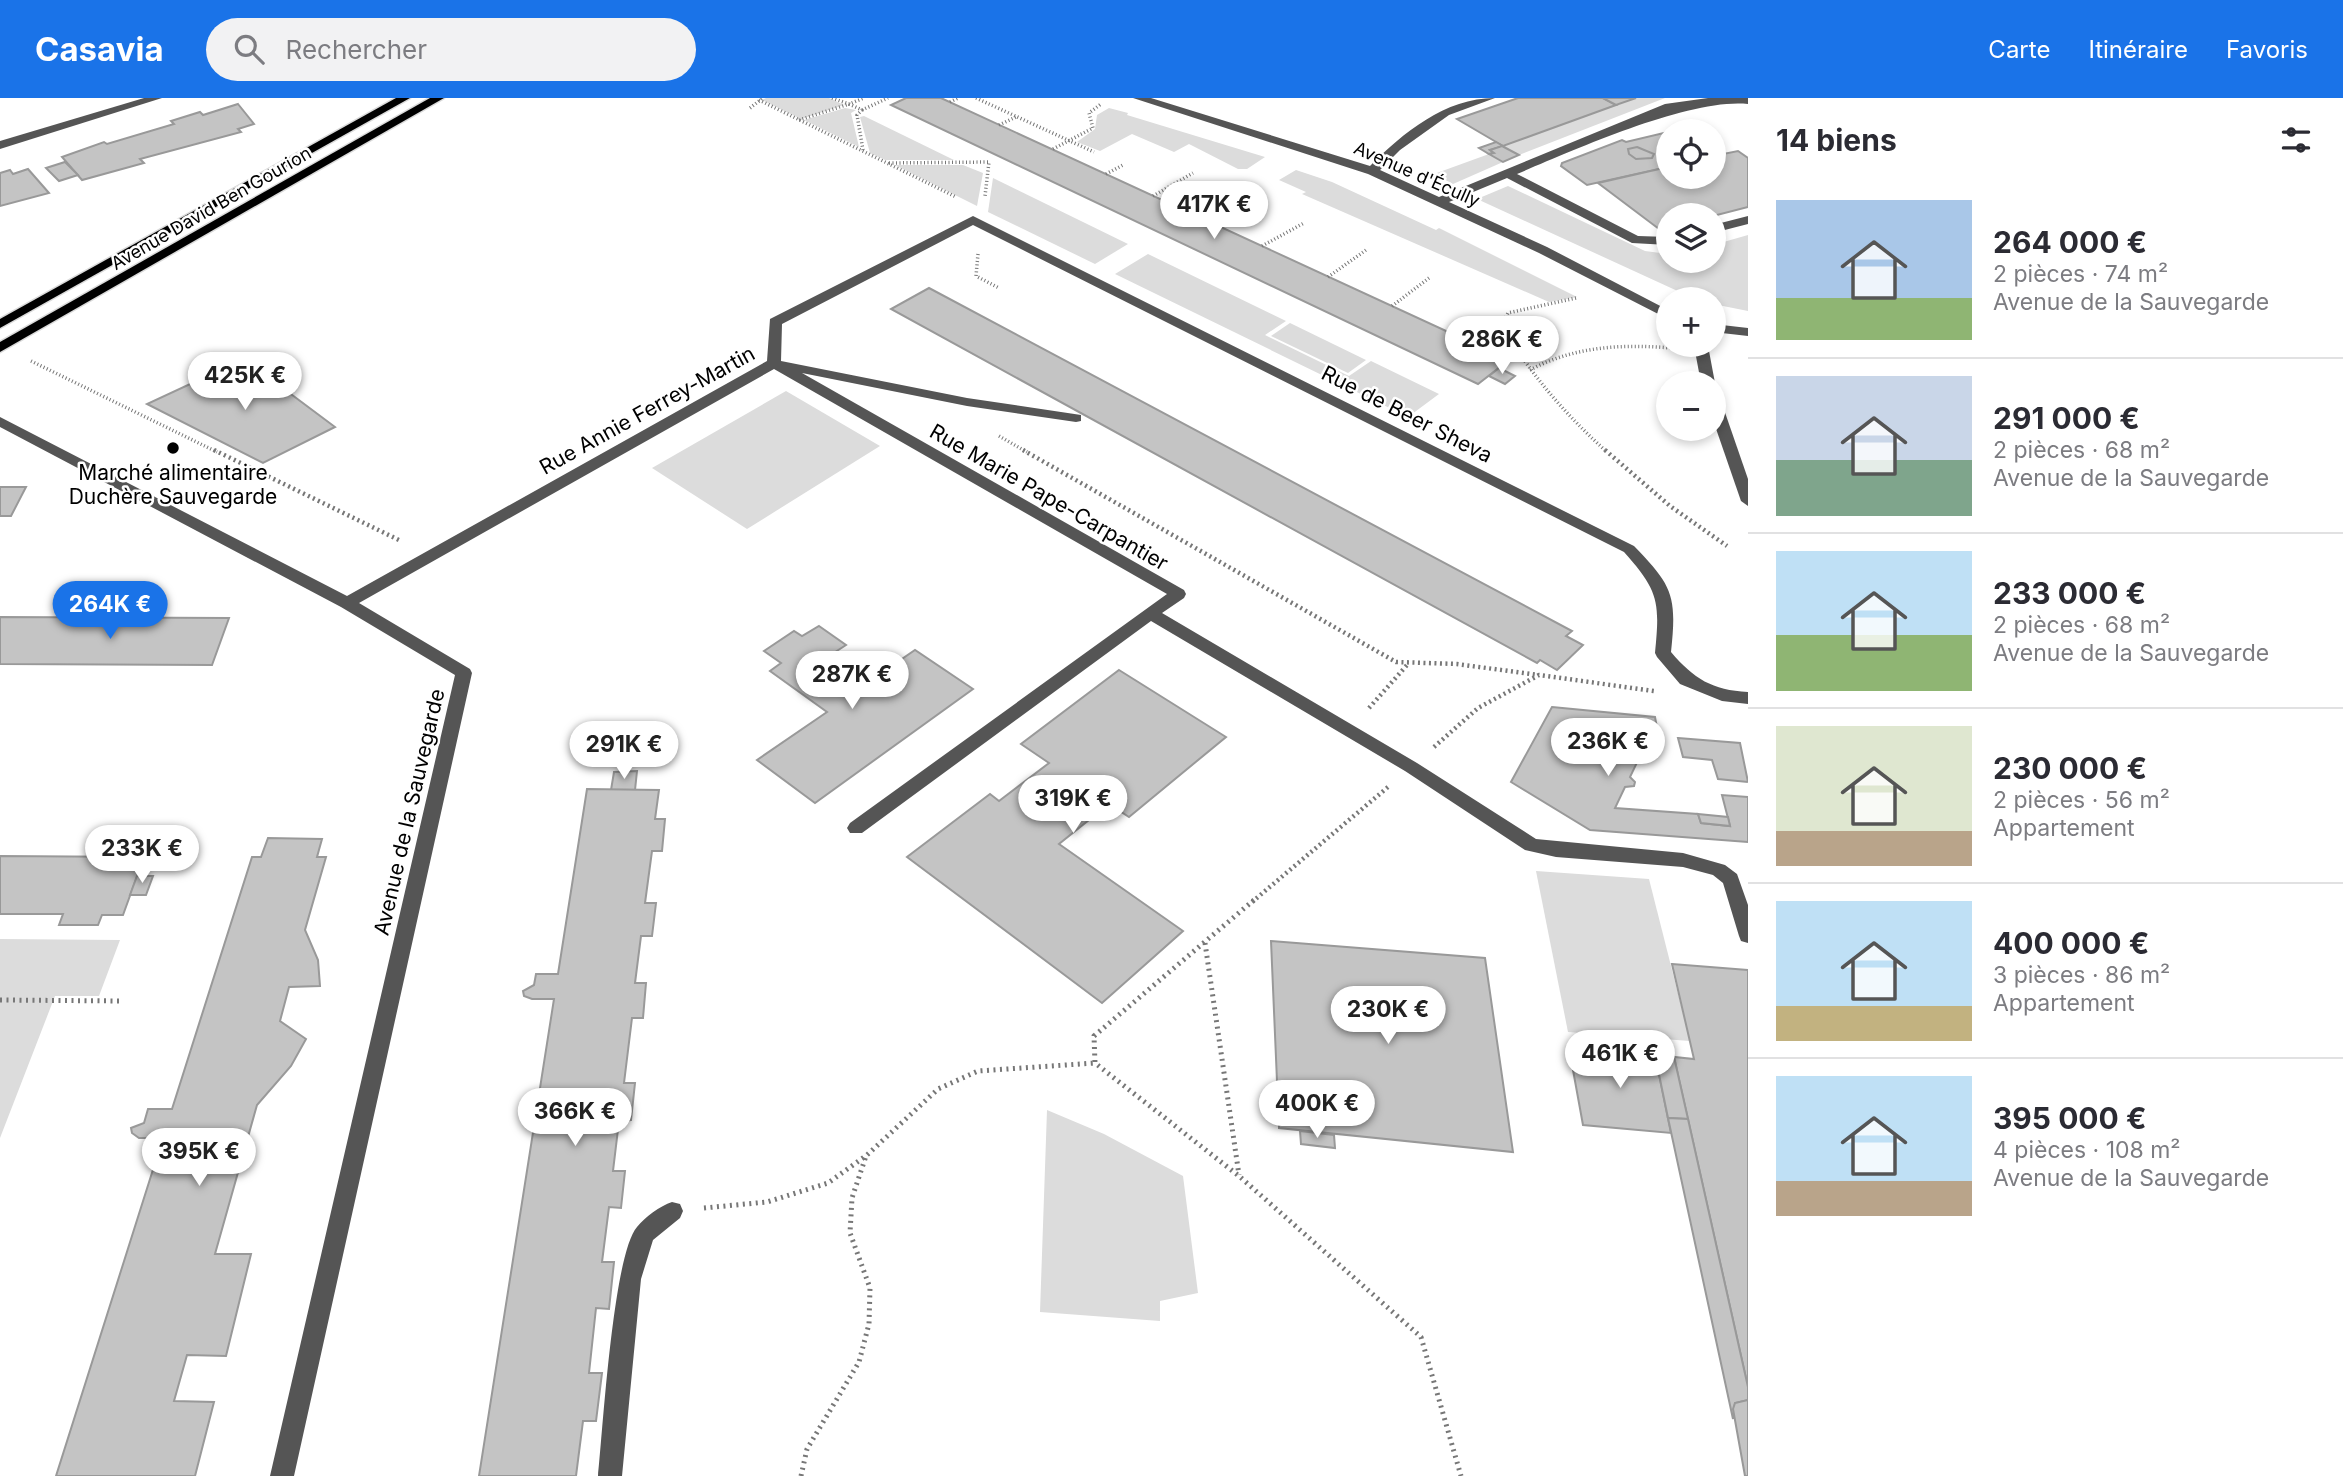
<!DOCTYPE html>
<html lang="fr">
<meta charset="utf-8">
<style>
body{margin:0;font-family:Inter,sans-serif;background:#f2f2f3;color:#2b2b33;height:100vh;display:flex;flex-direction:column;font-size:26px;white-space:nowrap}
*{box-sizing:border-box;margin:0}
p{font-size:23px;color:#7c7c81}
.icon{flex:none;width:38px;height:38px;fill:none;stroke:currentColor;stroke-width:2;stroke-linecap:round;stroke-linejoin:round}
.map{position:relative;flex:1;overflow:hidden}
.details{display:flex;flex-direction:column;background:#fff;width:595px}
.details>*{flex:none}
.buttons{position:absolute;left:1656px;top:21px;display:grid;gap:14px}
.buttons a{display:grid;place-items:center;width:70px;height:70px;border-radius:50%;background:#fff;box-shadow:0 4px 10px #0003;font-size:35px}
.price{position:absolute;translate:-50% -60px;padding:0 16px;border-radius:24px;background:#fff;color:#222;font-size:23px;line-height:46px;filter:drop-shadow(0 2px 4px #0008)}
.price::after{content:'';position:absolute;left:50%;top:42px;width:21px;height:16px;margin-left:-10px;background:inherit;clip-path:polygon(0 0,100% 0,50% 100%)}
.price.current{background:#1a73e8;color:#fff}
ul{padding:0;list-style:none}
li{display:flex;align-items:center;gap:21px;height:175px;padding:0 28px}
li+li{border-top:2px solid #e1e1e2}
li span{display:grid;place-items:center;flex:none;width:196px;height:140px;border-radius:0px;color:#555}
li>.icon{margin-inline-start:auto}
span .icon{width:84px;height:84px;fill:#fffc;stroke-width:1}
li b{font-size:30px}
h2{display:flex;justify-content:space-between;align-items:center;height:84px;padding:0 28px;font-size:30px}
header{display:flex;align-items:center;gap:42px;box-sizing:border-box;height:98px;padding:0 35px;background:#1a73e8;color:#fff}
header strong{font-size:33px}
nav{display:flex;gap:38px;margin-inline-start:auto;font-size:24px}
.search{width:490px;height:63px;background:#f2f2f3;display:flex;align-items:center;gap:18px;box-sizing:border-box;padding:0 24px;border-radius:38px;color:#7c7c81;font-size:26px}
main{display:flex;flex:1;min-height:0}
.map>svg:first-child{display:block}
.green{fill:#dcdcdc}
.building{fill:#c4c4c4;stroke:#999;stroke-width:2}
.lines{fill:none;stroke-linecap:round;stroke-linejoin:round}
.major-casing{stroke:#dbdbdb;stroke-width:3}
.path-far2{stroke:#777;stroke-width:3.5;stroke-dasharray:1 2.5;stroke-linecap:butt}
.path-far1{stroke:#777;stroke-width:4.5;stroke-dasharray:2 3.5;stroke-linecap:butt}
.path{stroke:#777;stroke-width:5;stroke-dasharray:2 4.5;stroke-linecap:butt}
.minor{fill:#555;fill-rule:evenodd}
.major{fill:#000;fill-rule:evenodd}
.poi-dot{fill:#000;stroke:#fff;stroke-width:2.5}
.labels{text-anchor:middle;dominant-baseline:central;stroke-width:5;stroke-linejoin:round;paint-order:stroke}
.far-street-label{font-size:18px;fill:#000;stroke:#fff}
.street-label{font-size:21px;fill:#000;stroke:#fff}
.poi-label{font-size:21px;fill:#000;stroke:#fff}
</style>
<header>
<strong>Casavia</strong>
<div class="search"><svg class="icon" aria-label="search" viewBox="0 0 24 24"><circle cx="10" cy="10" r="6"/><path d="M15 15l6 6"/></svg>Rechercher</div>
<nav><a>Carte</a><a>Itinéraire</a><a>Favoris</a></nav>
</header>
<main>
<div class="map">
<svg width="1748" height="1378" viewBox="0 0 1748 1378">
<rect width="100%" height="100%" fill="#fff"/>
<g class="green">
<path d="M 766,0 L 829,0 L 844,7 L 801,21 L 762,2 Z"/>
<path d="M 1636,0 L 1665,0 L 1519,57 L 1503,48 Z"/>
<path d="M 845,10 L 856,12 L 851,15 L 859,49 L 804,22 Z"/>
<path d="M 1109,10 L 1128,15 L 1127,17 L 1265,59 L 1247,71 L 1238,71 L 1189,46 L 1174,54 L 1132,36 L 1100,53 L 1077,44 L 1095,31 L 1097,17 Z"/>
<path d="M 864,18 L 954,62 L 885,62 L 870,55 L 860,19 Z"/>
<path d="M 1489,56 L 1503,64 L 1453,86 L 1434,76 Z"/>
<path d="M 895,67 L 963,67 L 983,75 L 977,108 Z"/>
<path d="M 1296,72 L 1332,84 L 1436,132 L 1439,130 L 1577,199 L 1549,204 L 1302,96 L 1306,94 L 1279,82 Z"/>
<path d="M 993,80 L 1128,146 L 1095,166 L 988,114 Z"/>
<path d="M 1508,88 L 1645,153 L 1668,156 L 1668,163 L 1713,163 L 1713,147 L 1748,137 L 1748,213 L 1713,206 L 1713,201 L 1695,201 L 1477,101 Z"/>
<path d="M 1148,156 L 1286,223 L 1265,237 L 1349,278 L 1371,263 L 1439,296 L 1408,319 L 1115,176 Z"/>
<path d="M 1290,225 L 1366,262 L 1348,275 L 1271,238 Z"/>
<path d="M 786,293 L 880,348 L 747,431 L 652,370 Z"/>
<path d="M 1536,773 L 1649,781 L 1690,943 L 1568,934 Z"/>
<path d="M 0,841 L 120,842 L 99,898 L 55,898 L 0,1040 Z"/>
<path d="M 1047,1012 L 1104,1036 L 1183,1078 L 1198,1195 L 1160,1203 L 1160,1223 L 1040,1214 Z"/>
</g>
<g class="building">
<path d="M 906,0 L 941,0 L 1509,262 L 1478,286 L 891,7 Z"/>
<path d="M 1518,0 L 1603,0 L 1616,7 L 1503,48 L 1457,21 Z"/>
<path d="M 1603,0 L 1636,0 L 1616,7 Z"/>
<path d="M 238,6 L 254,26 L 238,31 L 241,34 L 140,61 L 144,65 L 82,82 L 62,59 L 104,44 L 107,46 L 174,26 L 171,23 L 200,14 L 203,17 Z"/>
<path d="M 1668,34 L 1668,69 L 1587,87 L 1561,68 L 1562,65 L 1622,42 L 1626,44 Z"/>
<path d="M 1496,44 L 1503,48 L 1490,52 L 1494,55 L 1489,56 L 1479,50 Z"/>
<path d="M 1502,48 L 1519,57 L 1503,64 L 1489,56 L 1494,55 L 1490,52 Z"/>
<path d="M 1637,49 L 1654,56 L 1652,60 L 1636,61 L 1629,56 L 1628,51 Z"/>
<path d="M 1738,53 L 1748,60 L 1748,109 L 1713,118 L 1668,117 L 1668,129 L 1659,131 L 1598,85 L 1668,69 L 1668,79 L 1713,79 L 1713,58 Z"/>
<path d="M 65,64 L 78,77 L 59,83 L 46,70 Z"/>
<path d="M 28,71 L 49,95 L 0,108 L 0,75 L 10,72 L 13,76 Z"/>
<path d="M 929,190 L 1572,533 L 1566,538 L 1583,547 L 1557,572 L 1540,562 L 1537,565 L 891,211 Z"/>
<path d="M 244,261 L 335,329 L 263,365 L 147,306 Z"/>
<path d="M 1499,270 L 1515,278 L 1505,286 L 1489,278 Z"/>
<path d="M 0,389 L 26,389 L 11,418 L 0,418 Z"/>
<path d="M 0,519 L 229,520 L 212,567 L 0,566 Z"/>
<path d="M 819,528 L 846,547 L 826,560 L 864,587 L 915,552 L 973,591 L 815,705 L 757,662 L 827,614 L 770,573 L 781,565 L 764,553 L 794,533 L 802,538 Z"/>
<path d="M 1119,572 L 1226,639 L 1129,719 L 1109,706 L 1059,746 L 1183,833 L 1102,905 L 907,759 L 990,696 L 999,703 L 1049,665 L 1021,646 Z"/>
<path d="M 1552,609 L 1655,619 L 1658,635 L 1631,632 L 1623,647 L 1642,654 L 1630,679 L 1635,684 L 1634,688 L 1625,689 L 1615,710 L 1698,716 L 1701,725 L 1730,728 L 1722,697 L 1748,699 L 1748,744 L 1590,732 L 1511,684 Z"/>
<path d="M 1678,640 L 1740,645 L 1748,684 L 1718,681 L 1712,662 L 1683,659 Z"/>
<path d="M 637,673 L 635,692 L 611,692 L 614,674 Z"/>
<path d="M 587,691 L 659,692 L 655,721 L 665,721 L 662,753 L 652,753 L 645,805 L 656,805 L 652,838 L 641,838 L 635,885 L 646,885 L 643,920 L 632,920 L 624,985 L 635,985 L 631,1022 L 619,1023 L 613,1073 L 625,1073 L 621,1110 L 609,1109 L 602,1164 L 614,1164 L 609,1211 L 596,1210 L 589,1275 L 602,1275 L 596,1323 L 583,1323 L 576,1378 L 479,1378 L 554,901 L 532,901 L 524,898 L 523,893 L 534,887 L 536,876 L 558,876 Z"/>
<path d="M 1698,716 L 1728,719 L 1730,728 L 1701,725 Z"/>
<path d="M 268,740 L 322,741 L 317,759 L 326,759 L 305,832 L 318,862 L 320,888 L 289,889 L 280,923 L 306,941 L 291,968 L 257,1007 L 215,1156 L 251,1156 L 226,1258 L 187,1257 L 174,1303 L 214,1304 L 195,1378 L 56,1378 L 163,1040 L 139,1040 L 132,1035 L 131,1030 L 144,1025 L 148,1011 L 172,1011 L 252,759 L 261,759 Z"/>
<path d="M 0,758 L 144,759 L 123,817 L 102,817 L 98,827 L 59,827 L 63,816 L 0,816 Z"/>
<path d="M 137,778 L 153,778 L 146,797 L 130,797 Z"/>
<path d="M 1271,843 L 1485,860 L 1513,1054 L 1279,1030 Z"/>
<path d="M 1672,866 L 1748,872 L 1748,1289 L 1674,959 L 1694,961 Z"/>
<path d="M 1569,950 L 1655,957 L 1671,1035 L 1583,1027 Z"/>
<path d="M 1655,957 L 1674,959 L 1688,1021 L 1668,1020 Z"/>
<path d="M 1668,1020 L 1688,1021 L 1748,1289 L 1748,1302 L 1735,1305 L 1733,1321 Z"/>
<path d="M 1300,1033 L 1334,1037 L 1335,1050 L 1301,1046 Z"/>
<path d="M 1748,1302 L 1748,1378 L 1745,1378 L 1733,1311 L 1735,1305 Z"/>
</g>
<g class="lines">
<defs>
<g id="major">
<path d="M 396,0 L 410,0 L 0,230 L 0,221 Z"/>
<path d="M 430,0 L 444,0 L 0,254 L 0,244 Z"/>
</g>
</defs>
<use href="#major" class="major-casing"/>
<g class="path-far2">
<path d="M 832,0 L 849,6 L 864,0"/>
<path d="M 976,0 L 1094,54"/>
<path d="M 759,2 L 956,99"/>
<path d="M 950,4 L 958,0"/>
<path d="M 750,10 L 763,0"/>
<path d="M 862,12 L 888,0"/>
<path d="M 799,22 L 849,6 L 862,12 L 857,17 L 863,52"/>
<path d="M 999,27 L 1016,19"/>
<path d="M 1053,51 L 1093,30 L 1089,15 L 1101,6"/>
<path d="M 889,65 L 989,64 L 985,98"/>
<path d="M 1106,76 L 1123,67"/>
<path d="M 1153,98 L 1193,75"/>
<path d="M 1213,125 L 1252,101"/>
<path d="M 1262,148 L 1304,125"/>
<path d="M 978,156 L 976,178 L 999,190"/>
<path d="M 1328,179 L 1366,152"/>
<path d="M 1576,200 L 1508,215 L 1502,227 C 1529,275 1566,317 1607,354"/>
<path d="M 1392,208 L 1429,180"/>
<path d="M 31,263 L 217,354"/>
<path d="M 1530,272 C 1575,248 1622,246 1672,250"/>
<path d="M 999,338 L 1027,354"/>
</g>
<g class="path-far1">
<path d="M 214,352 L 401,443"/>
<path d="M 1023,352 L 1396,564 L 1457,566 L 1538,577"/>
<path d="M 1605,352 L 1670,408 L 1727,448"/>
<path d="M 1369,610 L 1407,567"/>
<path d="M 1434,649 L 1478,610 L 1539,577 L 1654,593"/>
<path d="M 1252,804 L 1388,689"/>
</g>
<g class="path">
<path d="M 1254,802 L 1094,938 L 1095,965 L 1239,1078 L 1421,1239 L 1461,1378"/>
<path d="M 1205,845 L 1239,1077"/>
<path d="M 0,902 L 122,903"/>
<path d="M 704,1110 L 767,1104 L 828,1085 L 867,1057 L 938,991 L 978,973 L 1095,965"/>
<path d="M 801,1378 L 807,1351 L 859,1264 L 869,1226 L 870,1190 L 850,1135 L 852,1100 L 866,1058"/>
</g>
<g class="minor">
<path d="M 144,0 L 162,0 L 0,51 L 0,43 Z"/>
<path d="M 1133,0 L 1151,0 L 1370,68 C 1403,35 1445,0 1495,0 L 1449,17 L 1400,52 L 1380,72 L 1439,99 L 1665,6 L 1708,0 L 1748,0 L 1748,6 C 1689,0 1574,52 1517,76 L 1638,138 L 1668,139 L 1668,147 L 1632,145 L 1507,80 L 1449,104 L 1547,149 L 1668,212 L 1668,221 L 1539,155 L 1368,76 Z"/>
<path d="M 973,118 L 1634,448 C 1673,488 1677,498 1671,554 C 1694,581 1712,592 1748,594 L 1748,606 L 1722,603 L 1680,586 L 1657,559 L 1655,555 C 1660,504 1659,493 1624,454 L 973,127 L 782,226 L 781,263 L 967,300 L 1081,317 L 1081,323 L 1076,324 L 967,308 L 802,275 L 1184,492 L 1186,496 L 1184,500 L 1162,515 L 1417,665 L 1536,741 L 1683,755 L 1725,767 L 1737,776 L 1748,807 L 1748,845 L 1741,843 L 1739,838 L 1723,785 L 1713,777 L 1683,769 L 1556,759 L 1525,752 L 1405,673 L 1151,523 L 862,735 L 850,735 L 847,730 L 850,725 L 1167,496 L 774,271 L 359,505 L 470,571 L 472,575 L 294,1378 L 270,1378 L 455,577 L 341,509 L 0,329 L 0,319 L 347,498 L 767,263 L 770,221 Z"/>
<path d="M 1748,118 L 1748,126 L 1713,135 L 1713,127 Z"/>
<path d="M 1713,226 L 1748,230 L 1748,238 L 1713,234 Z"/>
<path d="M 1697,247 L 1711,247 L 1709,253 L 1715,285 L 1713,287 L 1713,285 L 1701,285 L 1695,253 Z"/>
<path d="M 1713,296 L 1720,300 L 1748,381 L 1748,408 L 1741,403 L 1713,322 Z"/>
<path d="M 672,1104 L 680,1106 L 683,1113 L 680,1120 L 653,1142 L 641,1181 L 622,1378 L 598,1378 C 603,1332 613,1157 637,1129 C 645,1119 660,1108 672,1104 Z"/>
</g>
<use href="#major" class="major"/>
</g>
<circle class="poi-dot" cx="173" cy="350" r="7"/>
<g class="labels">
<g class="far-street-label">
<text transform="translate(1417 76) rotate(24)">Avenue d'Écully</text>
<text transform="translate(211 110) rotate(-30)">Avenue David Ben Gourion</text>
</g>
<g class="street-label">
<text transform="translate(647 312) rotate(-29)">Rue Annie Ferrey-Martin</text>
<text transform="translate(1407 316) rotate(27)">Rue de Beer Sheva</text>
<text transform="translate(1049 399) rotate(30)">Rue Marie Pape-Carpantier</text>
<text transform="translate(409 714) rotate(-77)">Avenue de la Sauvegarde</text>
</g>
<g class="poi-label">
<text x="173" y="374">Marché alimentaire<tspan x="173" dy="24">Duchère Sauvegarde</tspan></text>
</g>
</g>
</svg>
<div class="buttons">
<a><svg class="icon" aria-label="locate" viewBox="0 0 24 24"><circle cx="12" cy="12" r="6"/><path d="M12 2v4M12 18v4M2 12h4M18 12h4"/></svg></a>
<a><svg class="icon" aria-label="layers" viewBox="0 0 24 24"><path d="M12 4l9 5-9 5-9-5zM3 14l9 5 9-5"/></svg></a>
<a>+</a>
<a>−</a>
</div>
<b class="price" style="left:1214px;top:143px">417K €</b>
<b class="price" style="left:1502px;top:278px">286K €</b>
<b class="price" style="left:245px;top:314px">425K €</b>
<b class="price current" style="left:110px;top:543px">264K €</b>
<b class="price" style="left:852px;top:613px">287K €</b>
<b class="price" style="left:1608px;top:680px">236K €</b>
<b class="price" style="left:624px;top:683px">291K €</b>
<b class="price" style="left:1073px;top:737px">319K €</b>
<b class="price" style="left:142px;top:787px">233K €</b>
<b class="price" style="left:1388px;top:948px">230K €</b>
<b class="price" style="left:1620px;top:992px">461K €</b>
<b class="price" style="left:1317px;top:1042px">400K €</b>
<b class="price" style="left:575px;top:1050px">366K €</b>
<b class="price" style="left:199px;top:1090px">395K €</b>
</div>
<section class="details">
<h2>14 biens<svg class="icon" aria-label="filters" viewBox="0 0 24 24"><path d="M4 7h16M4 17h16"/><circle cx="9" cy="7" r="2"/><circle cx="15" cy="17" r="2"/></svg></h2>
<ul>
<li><span style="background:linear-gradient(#a9c7e8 70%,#8fb573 0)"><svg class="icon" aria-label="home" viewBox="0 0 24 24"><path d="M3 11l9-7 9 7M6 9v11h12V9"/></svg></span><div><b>264 000 €</b><p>2 pièces · 74 m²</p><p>Avenue de la Sauvegarde</p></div></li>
<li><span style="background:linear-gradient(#c9d6e8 60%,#7fa58c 0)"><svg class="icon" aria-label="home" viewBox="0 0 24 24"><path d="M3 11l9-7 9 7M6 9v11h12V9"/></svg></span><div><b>291 000 €</b><p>2 pièces · 68 m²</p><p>Avenue de la Sauvegarde</p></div></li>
<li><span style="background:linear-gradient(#bfe0f5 60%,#8fb573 0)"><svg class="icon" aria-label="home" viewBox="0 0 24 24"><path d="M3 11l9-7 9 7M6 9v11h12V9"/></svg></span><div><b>233 000 €</b><p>2 pièces · 68 m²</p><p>Avenue de la Sauvegarde</p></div></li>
<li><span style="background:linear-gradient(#dfe7d0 75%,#b9a48a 0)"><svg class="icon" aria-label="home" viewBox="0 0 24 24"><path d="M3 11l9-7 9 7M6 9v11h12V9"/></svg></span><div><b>230 000 €</b><p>2 pièces · 56 m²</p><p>Appartement</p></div></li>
<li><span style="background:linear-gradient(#bfe0f5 75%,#c2b280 0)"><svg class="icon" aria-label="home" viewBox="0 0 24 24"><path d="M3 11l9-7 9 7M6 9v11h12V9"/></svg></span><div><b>400 000 €</b><p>3 pièces · 86 m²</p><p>Appartement</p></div></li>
<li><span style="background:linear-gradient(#bfe0f5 75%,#b9a48a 0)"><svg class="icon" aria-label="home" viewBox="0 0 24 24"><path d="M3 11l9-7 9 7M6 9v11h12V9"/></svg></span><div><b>395 000 €</b><p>4 pièces · 108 m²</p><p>Avenue de la Sauvegarde</p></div></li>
</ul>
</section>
</main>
